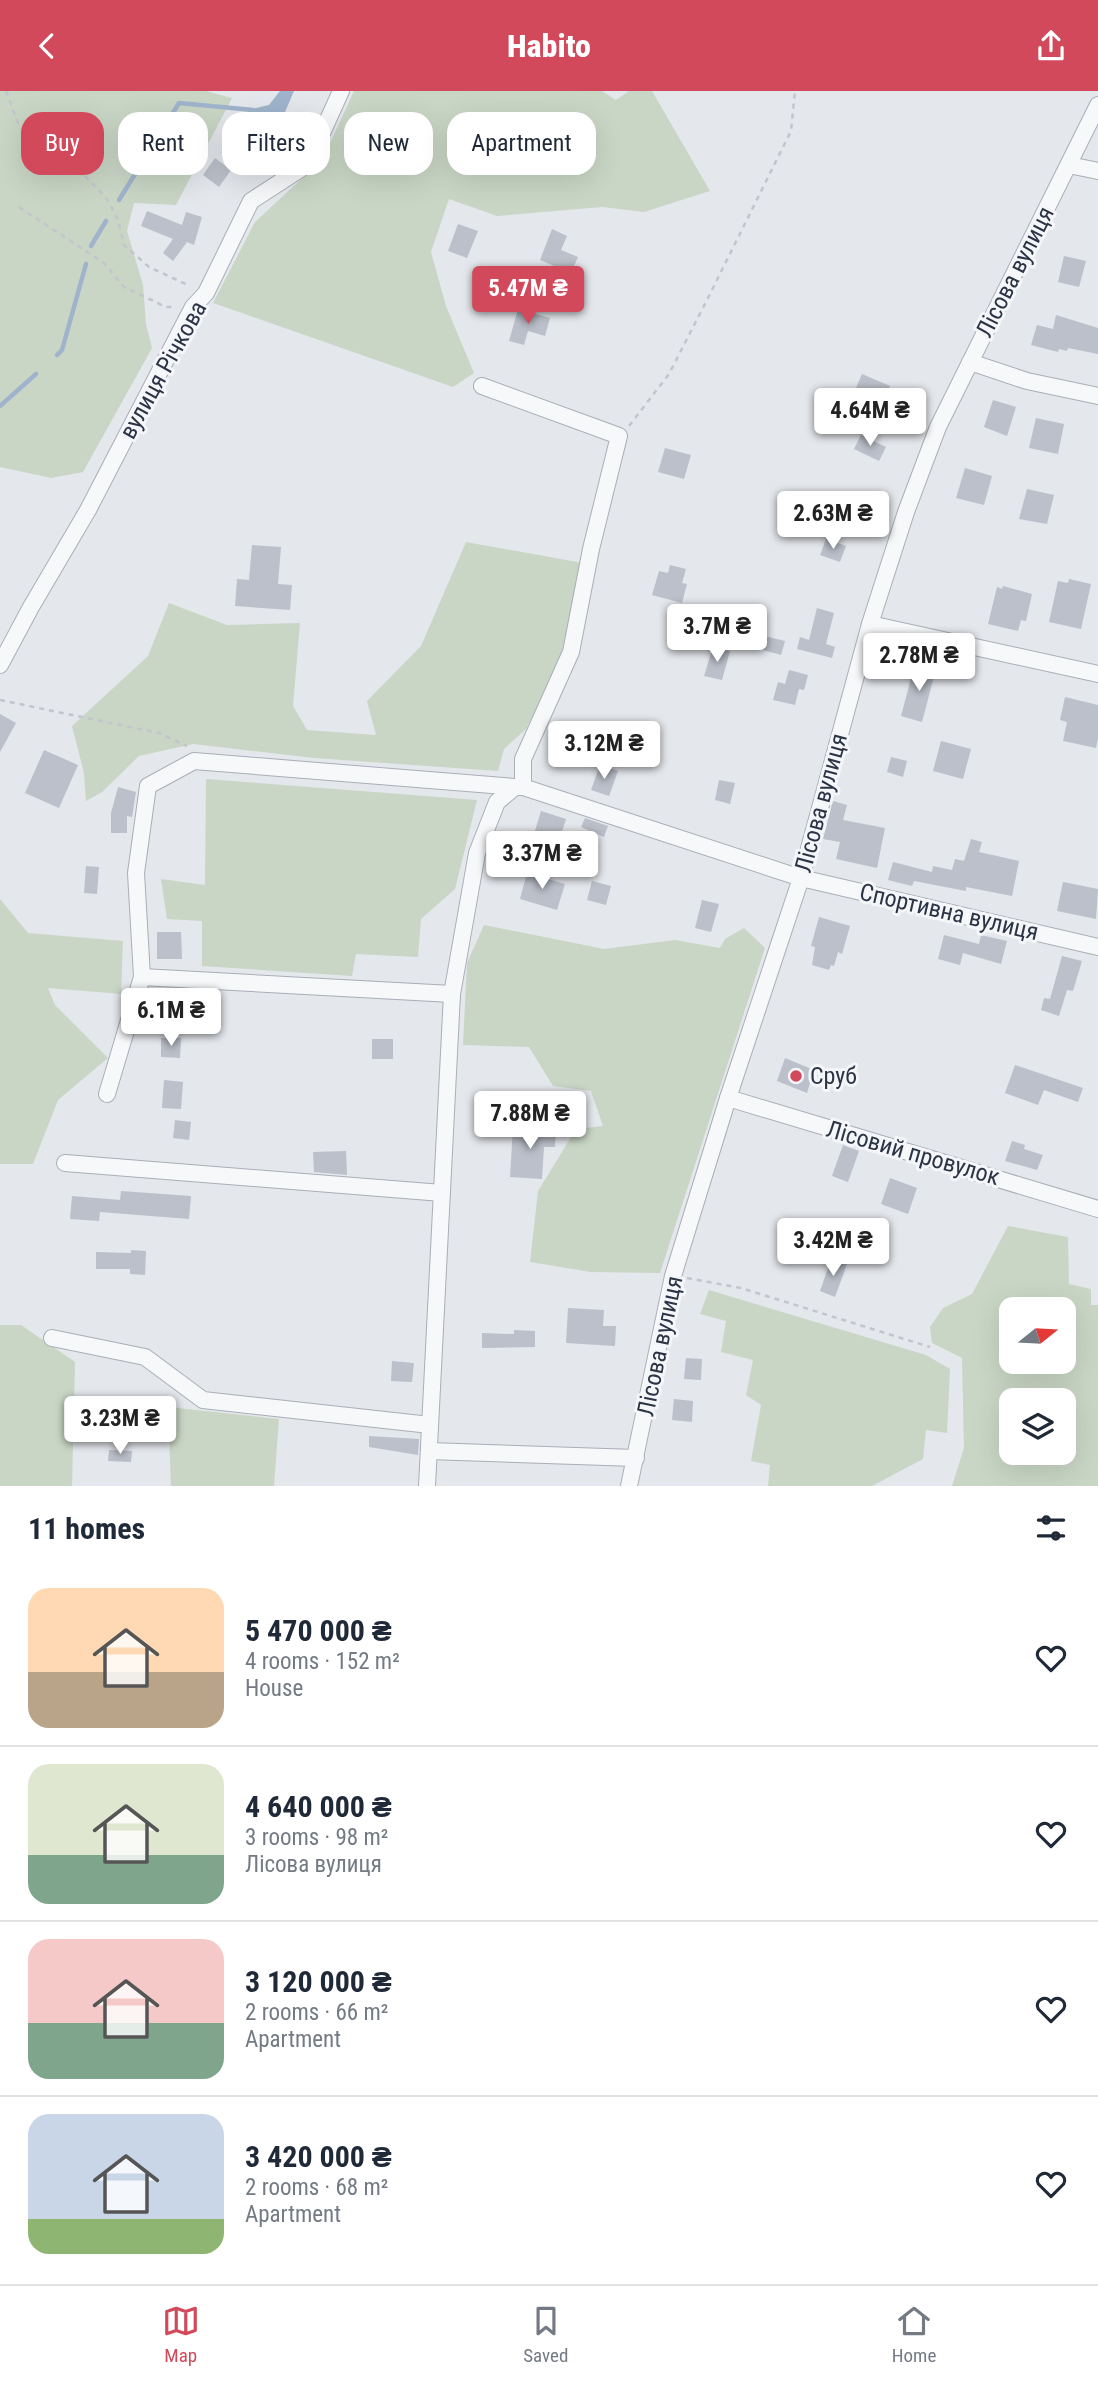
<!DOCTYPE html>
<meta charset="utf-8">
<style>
body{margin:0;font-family:"Roboto Condensed",sans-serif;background:#f2f2f3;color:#1f2937;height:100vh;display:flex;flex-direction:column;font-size:26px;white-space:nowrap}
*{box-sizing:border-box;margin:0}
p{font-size:23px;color:#747a83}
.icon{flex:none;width:38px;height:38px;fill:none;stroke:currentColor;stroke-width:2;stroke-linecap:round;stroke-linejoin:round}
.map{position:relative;height:1395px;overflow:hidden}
.side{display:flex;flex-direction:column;background:#fff;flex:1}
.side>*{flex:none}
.hud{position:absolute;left:21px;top:21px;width:700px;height:63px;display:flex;gap:14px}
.needle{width:46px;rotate:72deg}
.fabs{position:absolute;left:999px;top:1206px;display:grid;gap:14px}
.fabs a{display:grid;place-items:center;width:77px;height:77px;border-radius:14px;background:#fff;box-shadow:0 7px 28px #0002;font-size:35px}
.price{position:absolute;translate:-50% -60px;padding:0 16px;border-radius:7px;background:#fff;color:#222;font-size:23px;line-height:46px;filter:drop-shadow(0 2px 4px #0008)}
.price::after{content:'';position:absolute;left:50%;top:42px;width:21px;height:16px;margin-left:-10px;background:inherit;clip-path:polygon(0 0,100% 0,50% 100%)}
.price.active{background:#d1495b;color:#fff}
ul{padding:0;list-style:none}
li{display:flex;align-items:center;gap:21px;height:175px;padding:0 28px}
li+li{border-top:2px solid #e0e1e3}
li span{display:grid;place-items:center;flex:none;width:196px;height:140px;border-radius:21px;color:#555}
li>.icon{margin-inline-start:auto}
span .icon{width:84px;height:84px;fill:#fffc;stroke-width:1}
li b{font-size:30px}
h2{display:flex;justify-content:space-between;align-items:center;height:84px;padding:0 28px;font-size:30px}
.pill{padding:0 24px;border-radius:21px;background:#fff;box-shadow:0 7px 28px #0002;font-size:24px;line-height:63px}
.pill.active{background:#d1495b;color:#fff}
header{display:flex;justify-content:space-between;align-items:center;height:91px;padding:0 28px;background:#d1495b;color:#fff;font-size:32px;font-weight:800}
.menu{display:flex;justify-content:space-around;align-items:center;height:98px;border-top:2px solid #e0e1e3;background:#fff;font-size:19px;color:#747a83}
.menu a{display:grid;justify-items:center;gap:4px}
.menu .active{color:#d1495b}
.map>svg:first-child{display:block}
.green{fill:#c9d6c5;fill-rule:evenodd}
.water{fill:#9fb4cc}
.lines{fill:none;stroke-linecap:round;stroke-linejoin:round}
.stream{stroke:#9fb4cc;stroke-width:4.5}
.building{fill:#bbc0ca}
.street-casing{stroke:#a9aeb7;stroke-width:18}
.path{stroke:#c2c5cb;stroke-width:2.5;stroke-dasharray:5 5;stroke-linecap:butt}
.street{stroke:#f7f8fa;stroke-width:16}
.poi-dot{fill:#d1495b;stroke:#f4f6f9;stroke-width:2.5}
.labels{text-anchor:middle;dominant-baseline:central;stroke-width:6;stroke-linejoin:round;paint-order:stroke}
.street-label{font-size:24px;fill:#2b3445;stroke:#f4f6f9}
.poi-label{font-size:24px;fill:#2b3445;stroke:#f4f6f9;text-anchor:start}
</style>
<header><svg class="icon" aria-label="back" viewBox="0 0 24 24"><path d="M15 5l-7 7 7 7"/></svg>Habito<svg class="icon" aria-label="share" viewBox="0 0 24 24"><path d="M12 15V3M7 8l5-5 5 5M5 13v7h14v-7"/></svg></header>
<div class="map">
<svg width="1098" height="1395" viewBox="0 0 1098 1395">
<rect width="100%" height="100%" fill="#e4e7ec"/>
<g class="green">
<path d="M 0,0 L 206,0 L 232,7 L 176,114 L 134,112 L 127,140 L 143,194 L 146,233 L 152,257 L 83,381 L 51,387 L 0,376 Z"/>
<path d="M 354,0 L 602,0 L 616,9 L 629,0 L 652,0 L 710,100 L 644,121 L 602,116 L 497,125 L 449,108 L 431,161 L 446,215 L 474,282 L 453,296 L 213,212 L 255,131 L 309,81 L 330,52 Z"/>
<path d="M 466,451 L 583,472 L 576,537 L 526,638 L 504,658 L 498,680 L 314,667 L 193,653 L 139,665 L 102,701 L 86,710 L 84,682 L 72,635 L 148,565 L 169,512 L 227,534 L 300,532 L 293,615 L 307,639 L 376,644 L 367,610 L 421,555 Z"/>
<path d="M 206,688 L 477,709 L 455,798 L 421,828 L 418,866 L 356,863 L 352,885 L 202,875 L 202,830 L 167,828 L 161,788 L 205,794 Z"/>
<path d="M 0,808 L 28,842 L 123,850 L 121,903 L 48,897 L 55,914 L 108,967 L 58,1009 L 33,1073 L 0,1073 Z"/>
<path d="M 484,834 L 604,858 L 675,849 L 720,857 L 725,848 L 744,837 L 765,857 L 660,1182 L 591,1181 L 530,1171 L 538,1100 L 576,1038 L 603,1035 L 591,1000 L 553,995 L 529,956 L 463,954 L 467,872 Z"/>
<path d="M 1008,1135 L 1068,1146 L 1069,1193 L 1091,1198 L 1091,1214 L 1098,1214 L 1098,1395 L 952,1395 L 964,1357 L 962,1267 L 932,1252 L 930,1236 L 943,1217 L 972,1203 ZM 1012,1218 L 1064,1218 L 1064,1270 L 1012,1270 ZM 1012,1309 L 1064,1309 L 1064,1362 L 1012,1362 Z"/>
<path d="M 709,1199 L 926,1264 L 950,1278 L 947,1342 L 926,1339 L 923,1368 L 872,1395 L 768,1395 L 770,1374 L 751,1370 L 761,1314 L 746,1304 L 753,1269 L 721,1261 L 726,1230 L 700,1223 Z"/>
<path d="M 0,1234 L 21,1234 L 75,1271 L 72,1395 L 0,1395 Z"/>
<path d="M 168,1316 L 279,1328 L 274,1395 L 171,1395 Z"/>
</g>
<path class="water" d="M 280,0 L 294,0 L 285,21 L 254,29 L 247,19 L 269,14 Z"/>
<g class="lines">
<g class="stream">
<path d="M 119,109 L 179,12 L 253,19"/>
<path d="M 91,155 L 106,130"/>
<path d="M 57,264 L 62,259 L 86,173"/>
<path d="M 0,315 L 36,283"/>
</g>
</g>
<g class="building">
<path d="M 215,67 L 231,79 L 219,96 L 203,84 Z"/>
<path d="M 147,120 L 182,134 L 186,121 L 202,126 L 194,154 L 187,151 L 173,170 L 163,162 L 173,148 L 141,135 Z"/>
<path d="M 458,133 L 478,140 L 467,167 L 448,160 Z"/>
<path d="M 552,138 L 567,145 L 561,159 L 578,166 L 571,182 L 540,169 Z"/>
<path d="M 1064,165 L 1086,170 L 1079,196 L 1058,191 Z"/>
<path d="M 518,218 L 550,227 L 545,245 L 528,240 L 524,254 L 509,250 Z"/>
<path d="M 1056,224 L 1098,237 L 1098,263 L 1068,257 L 1067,260 L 1059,258 L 1058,261 L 1031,254 L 1037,234 L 1053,238 Z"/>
<path d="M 862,283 L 890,295 L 878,323 L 850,311 Z"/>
<path d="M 993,309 L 1016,316 L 1007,345 L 984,336 Z"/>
<path d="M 1036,327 L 1064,333 L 1058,363 L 1029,357 Z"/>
<path d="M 861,344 L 886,356 L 879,370 L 854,358 Z"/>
<path d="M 665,357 L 691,364 L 684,388 L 658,381 Z"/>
<path d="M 965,377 L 992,385 L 984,414 L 956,407 Z"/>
<path d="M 1027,398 L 1054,404 L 1047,433 L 1019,428 Z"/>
<path d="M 826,448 L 846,455 L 840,471 L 820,464 Z"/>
<path d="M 252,454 L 281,456 L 278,493 L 292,494 L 290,519 L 235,515 L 237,488 L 249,489 Z"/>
<path d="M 670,474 L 686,478 L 682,492 L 687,493 L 682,512 L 652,504 L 659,480 L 668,482 Z"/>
<path d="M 1069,488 L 1091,493 L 1081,538 L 1049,531 L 1058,490 L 1068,492 Z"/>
<path d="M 1003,495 L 1032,503 L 1026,530 L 1021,529 L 1018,540 L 988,533 L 997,496 L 1002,498 Z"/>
<path d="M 817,517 L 834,522 L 826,553 L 835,556 L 832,567 L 797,558 L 800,546 L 809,549 Z"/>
<path d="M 760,544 L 785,550 L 781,564 L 756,557 Z"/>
<path d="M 713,556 L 730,560 L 722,589 L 704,585 Z"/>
<path d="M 915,573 L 936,578 L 922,631 L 901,625 Z"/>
<path d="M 789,579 L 808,584 L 804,599 L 799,598 L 795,614 L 773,609 L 778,591 L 785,593 Z"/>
<path d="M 1065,606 L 1098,614 L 1098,647 L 1096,657 L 1063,650 L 1067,631 L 1060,629 Z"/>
<path d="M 0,623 L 16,632 L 0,661 Z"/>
<path d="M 941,650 L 971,658 L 963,688 L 933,680 Z"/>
<path d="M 44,659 L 78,674 L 59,717 L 25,702 Z"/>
<path d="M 891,666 L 907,670 L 903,686 L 887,681 Z"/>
<path d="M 600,674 L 618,680 L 609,705 L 591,699 Z"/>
<path d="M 719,689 L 735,692 L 730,713 L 715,709 Z"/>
<path d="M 118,696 L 136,701 L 132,726 L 127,725 L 127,742 L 111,742 L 111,722 Z"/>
<path d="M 833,710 L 847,714 L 843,729 L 885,737 L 877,777 L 836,768 L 840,751 L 823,748 Z"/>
<path d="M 541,720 L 566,728 L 559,750 L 534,743 Z"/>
<path d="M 585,727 L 608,735 L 604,746 L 581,736 Z"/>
<path d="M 971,748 L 982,751 L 979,761 L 1019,770 L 1012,805 L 966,796 L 966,800 L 914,790 L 912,795 L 888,789 L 893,771 L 932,781 L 933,775 L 952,779 L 955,768 L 964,770 Z"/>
<path d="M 86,775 L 99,776 L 97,803 L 84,802 Z"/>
<path d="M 527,782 L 565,793 L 557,819 L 520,808 Z"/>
<path d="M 592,790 L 611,795 L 606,814 L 587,809 Z"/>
<path d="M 1063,791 L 1098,798 L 1096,828 L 1057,820 Z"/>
<path d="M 702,809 L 719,813 L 711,841 L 695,837 Z"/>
<path d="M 819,826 L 850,835 L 842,863 L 838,861 L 834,875 L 831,874 L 829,879 L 812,874 L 815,856 L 811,855 Z"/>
<path d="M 157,841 L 181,841 L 182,868 L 157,868 Z"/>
<path d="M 944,844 L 979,853 L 981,844 L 1007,850 L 1001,873 L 963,862 L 960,874 L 938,868 Z"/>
<path d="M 1062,865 L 1082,870 L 1073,900 L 1067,899 L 1059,925 L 1041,919 L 1044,907 L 1050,908 Z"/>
<path d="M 152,902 L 170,902 L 171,924 L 153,924 Z"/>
<path d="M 161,947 L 181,947 L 180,967 L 161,966 Z"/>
<rect x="372" y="948" width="21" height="20"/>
<path d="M 785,967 L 814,979 L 807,1002 L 777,990 Z"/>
<path d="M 1015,974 L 1083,997 L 1078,1011 L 1044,999 L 1038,1014 L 1005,1002 Z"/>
<path d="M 164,989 L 183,991 L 181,1018 L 162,1017 Z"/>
<path d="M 175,1029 L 191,1031 L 189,1049 L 173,1047 Z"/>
<path d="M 513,1036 L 556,1038 L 555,1056 L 544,1056 L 542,1088 L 510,1086 Z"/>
<path d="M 1012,1050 L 1025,1054 L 1024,1058 L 1043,1064 L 1037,1079 L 1005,1070 Z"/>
<path d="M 843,1054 L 859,1060 L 848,1091 L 832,1085 Z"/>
<path d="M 346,1060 L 347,1084 L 314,1081 L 313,1061 Z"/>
<path d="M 890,1087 L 917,1097 L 908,1123 L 881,1113 Z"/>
<path d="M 121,1100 L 191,1105 L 189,1128 L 100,1121 L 99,1130 L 70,1128 L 72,1105 L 120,1109 Z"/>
<path d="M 815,1144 L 831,1150 L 825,1166 L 809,1161 Z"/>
<path d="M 131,1159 L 146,1160 L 145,1184 L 130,1183 L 130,1178 L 96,1178 L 96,1161 L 131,1162 Z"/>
<path d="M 831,1168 L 847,1173 L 835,1206 L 820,1200 Z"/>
<path d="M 568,1217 L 604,1219 L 603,1235 L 616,1235 L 615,1255 L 566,1252 Z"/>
<path d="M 514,1239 L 535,1240 L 535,1256 L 482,1257 L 482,1242 L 514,1243 Z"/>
<path d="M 686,1267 L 702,1268 L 701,1289 L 684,1288 Z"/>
<path d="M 392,1270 L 414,1272 L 412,1291 L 391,1290 Z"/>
<path d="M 674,1308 L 693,1310 L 692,1331 L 672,1329 Z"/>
<path d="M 369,1345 L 419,1348 L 418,1364 L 369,1356 Z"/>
<path d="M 109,1359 L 132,1360 L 131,1371 L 108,1370 Z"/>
</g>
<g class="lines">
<defs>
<g id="street">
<path d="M 1069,74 L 1098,80"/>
<path d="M 970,271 L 1027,290 L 1098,305"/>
<path d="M 482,295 L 619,345 L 591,458 L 571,561 L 523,668 L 523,696"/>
<path d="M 870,533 L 1098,583"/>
<path d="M 0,574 L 31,516 L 88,419 L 193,216 L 206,202 L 251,110 L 308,73 L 341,0"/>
<path d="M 142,886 L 452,903"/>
<path d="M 107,1003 L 142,886 L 136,782 L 148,695 L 194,670 L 515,696"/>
<path d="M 728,1007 L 1098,1118"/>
<path d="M 65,1072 L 442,1102"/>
<path d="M 52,1247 L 145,1266 L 203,1309 L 430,1334"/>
<path d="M 429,1360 L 636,1367"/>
<path d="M 427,1395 L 452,903 L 477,762 L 497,711 L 515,696 L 523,696 L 801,787 L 1098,856"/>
<path d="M 629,1395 L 673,1185 L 728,1007 L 801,787 L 870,533 L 906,421 L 938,336 L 1098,14"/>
</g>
</defs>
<use href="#street" class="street-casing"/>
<g class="path">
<path d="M 6,0 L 19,35 L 86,86 L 107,108 L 118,129 L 124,154 L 149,176 L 190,195"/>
<path d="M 19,116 L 104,172 L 124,196 L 166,216 L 175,216"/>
<path d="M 629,335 L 669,283 L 708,207 L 791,40 L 795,0"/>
<path d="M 0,609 L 159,642 L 187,655"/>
<path d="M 687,1187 L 741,1197 L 930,1256"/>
</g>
<use href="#street" class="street"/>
</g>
<circle class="poi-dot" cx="796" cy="985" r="7"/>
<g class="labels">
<g class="street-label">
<text transform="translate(1015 181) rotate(-63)">Лісова вулиця</text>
<text transform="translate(163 279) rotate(-61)">вулиця Річкова</text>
<text transform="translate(821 712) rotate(-75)">Лісова вулиця</text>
<text transform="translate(949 821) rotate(13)">Спортивна вулиця</text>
<text transform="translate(913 1062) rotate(16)">Лісовий провулок</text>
<text transform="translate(660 1255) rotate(-78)">Лісова вулиця</text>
</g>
<g class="poi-label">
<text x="810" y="985">Сруб</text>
</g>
</g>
</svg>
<div class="fabs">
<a><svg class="needle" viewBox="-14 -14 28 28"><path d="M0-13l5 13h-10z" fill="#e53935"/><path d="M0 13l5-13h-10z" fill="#747a83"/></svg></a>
<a><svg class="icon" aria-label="layers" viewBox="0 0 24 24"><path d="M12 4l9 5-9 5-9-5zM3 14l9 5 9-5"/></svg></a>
</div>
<b class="price active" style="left:528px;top:235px">5.47M ₴</b>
<b class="price" style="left:870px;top:357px">4.64M ₴</b>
<b class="price" style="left:833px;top:460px">2.63M ₴</b>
<b class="price" style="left:717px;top:573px">3.7M ₴</b>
<b class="price" style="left:919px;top:602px">2.78M ₴</b>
<b class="price" style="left:604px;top:690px">3.12M ₴</b>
<b class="price" style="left:542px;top:800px">3.37M ₴</b>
<b class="price" style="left:171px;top:957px">6.1M ₴</b>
<b class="price" style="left:530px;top:1060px">7.88M ₴</b>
<b class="price" style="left:833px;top:1187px">3.42M ₴</b>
<b class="price" style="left:120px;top:1365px">3.23M ₴</b>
<div class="hud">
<a class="pill active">Buy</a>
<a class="pill">Rent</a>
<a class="pill">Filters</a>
<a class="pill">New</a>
<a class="pill">Apartment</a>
</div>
</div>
<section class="side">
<h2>11 homes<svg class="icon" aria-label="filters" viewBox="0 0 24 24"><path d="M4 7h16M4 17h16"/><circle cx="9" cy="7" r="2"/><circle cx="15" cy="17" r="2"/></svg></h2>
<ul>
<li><span style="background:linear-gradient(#ffd9b3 60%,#b9a48a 0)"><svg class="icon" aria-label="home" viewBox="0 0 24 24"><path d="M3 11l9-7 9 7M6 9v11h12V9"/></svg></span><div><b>5 470 000 ₴</b><p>4 rooms · 152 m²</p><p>House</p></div><svg class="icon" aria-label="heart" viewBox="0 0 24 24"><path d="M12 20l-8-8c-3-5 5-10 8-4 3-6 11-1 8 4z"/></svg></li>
<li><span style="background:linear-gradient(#dfe7d0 65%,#7fa58c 0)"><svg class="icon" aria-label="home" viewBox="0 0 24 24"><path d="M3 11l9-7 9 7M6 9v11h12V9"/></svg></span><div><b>4 640 000 ₴</b><p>3 rooms · 98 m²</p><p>Лісова вулиця</p></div><svg class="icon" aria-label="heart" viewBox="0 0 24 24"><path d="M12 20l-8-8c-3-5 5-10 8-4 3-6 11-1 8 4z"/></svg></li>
<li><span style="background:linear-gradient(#f6c9c9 60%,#7fa58c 0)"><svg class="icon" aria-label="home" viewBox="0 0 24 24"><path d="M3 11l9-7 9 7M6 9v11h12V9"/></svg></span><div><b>3 120 000 ₴</b><p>2 rooms · 66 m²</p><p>Apartment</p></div><svg class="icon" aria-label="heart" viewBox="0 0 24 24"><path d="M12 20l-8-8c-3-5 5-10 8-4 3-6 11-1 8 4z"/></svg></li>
<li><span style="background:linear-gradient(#c9d6e8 75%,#8fb573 0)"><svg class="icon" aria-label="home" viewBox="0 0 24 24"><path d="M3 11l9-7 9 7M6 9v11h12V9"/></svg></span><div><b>3 420 000 ₴</b><p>2 rooms · 68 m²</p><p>Apartment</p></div><svg class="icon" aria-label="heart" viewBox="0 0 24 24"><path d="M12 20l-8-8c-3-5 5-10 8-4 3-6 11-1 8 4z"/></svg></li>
</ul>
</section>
<nav class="menu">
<a class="active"><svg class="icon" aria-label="map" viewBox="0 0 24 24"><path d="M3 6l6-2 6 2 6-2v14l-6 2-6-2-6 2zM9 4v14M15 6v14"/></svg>Map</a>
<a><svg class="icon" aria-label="saved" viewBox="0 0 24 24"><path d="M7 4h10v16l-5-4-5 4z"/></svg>Saved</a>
<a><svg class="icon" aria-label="home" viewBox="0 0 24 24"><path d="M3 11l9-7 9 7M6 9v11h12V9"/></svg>Home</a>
</nav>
